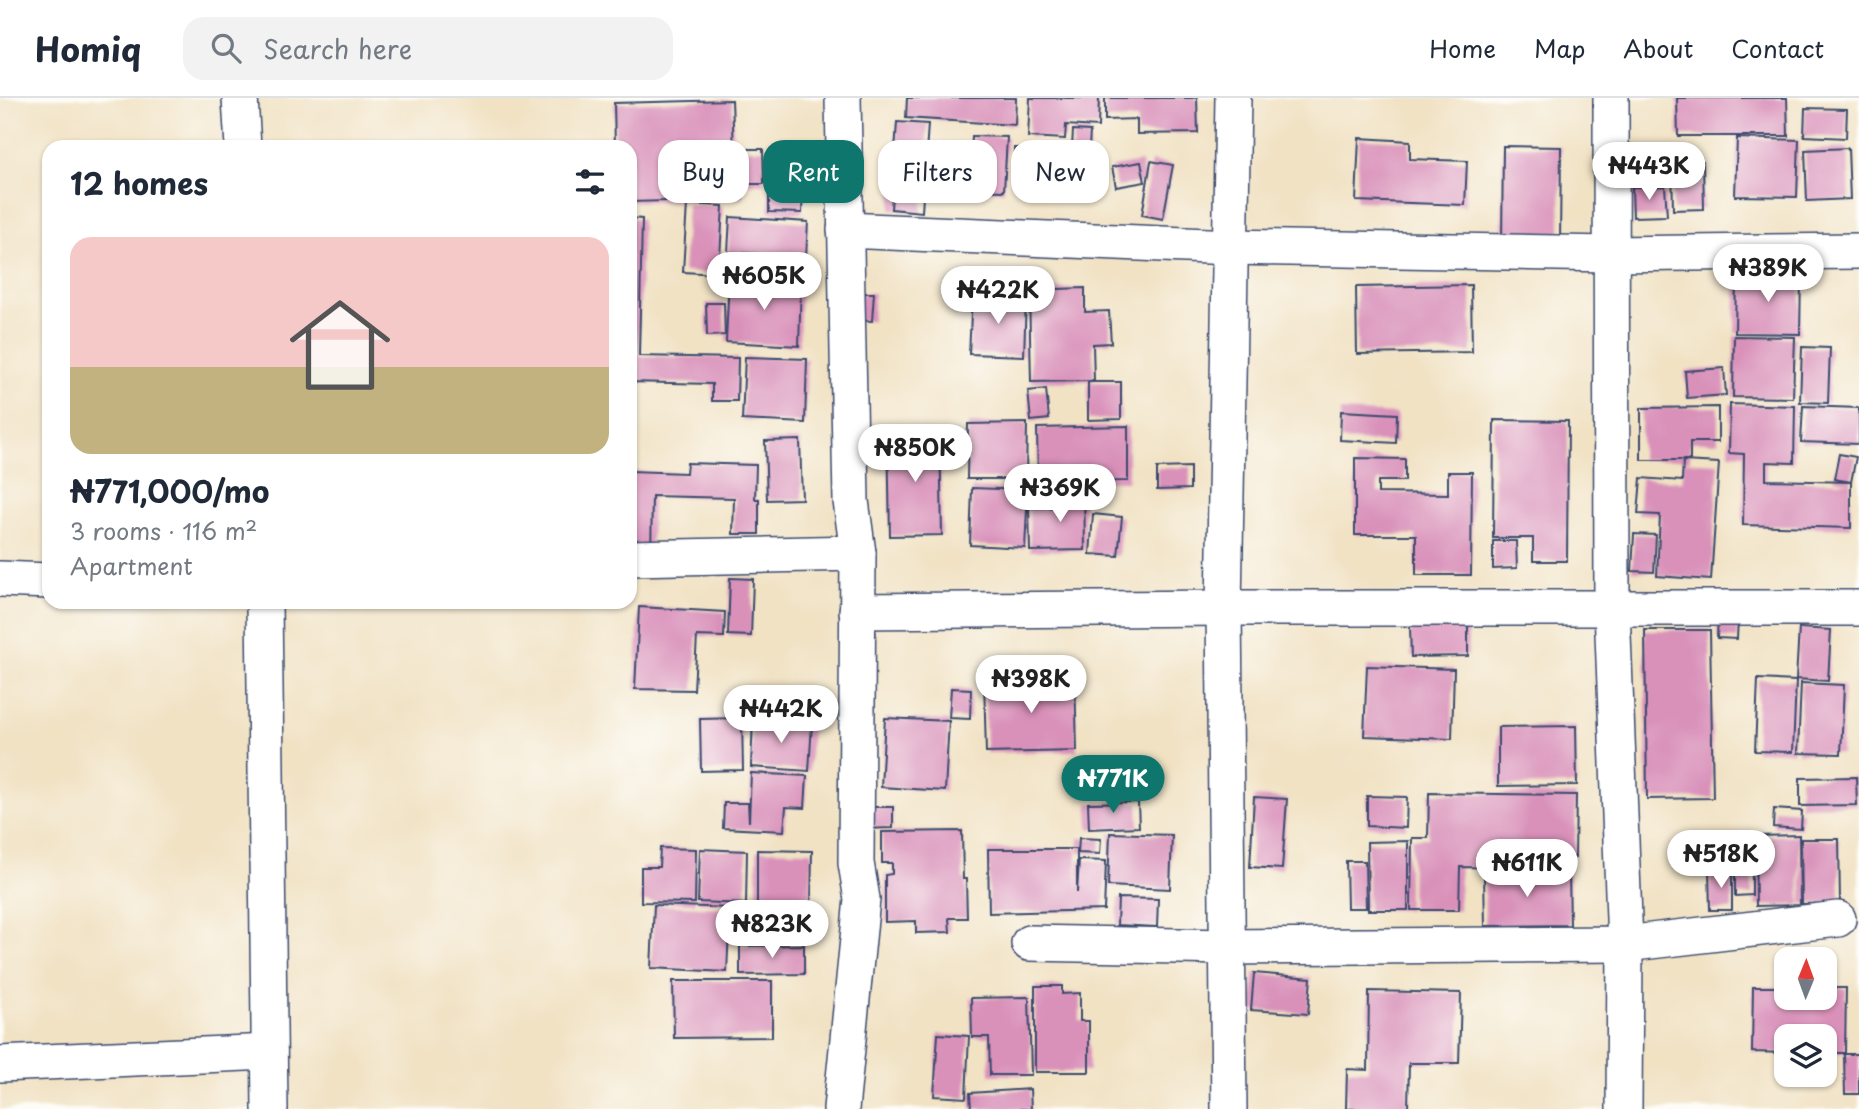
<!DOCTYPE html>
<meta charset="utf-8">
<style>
body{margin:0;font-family:"Playpen Sans",sans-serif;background:#f2f2f3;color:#1f2937;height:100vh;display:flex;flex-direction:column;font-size:26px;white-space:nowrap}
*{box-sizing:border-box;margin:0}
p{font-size:23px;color:#747a83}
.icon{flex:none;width:38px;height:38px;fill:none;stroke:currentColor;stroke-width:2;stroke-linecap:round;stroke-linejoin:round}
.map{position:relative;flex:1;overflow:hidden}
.sheet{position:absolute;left:42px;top:42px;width:595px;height:469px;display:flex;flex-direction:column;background:#fff;border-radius:21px;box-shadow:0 2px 5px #0004}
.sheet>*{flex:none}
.hud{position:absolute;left:658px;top:42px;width:665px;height:63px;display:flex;gap:14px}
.needle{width:46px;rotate:1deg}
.buttons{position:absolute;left:1774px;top:849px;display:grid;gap:14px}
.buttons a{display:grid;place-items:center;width:63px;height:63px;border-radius:14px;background:#fff;box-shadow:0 2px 5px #0004;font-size:35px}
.price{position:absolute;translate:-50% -60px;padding:0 16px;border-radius:24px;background:#fff;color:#222;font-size:23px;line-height:46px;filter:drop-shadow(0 2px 4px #0008)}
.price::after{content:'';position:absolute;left:50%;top:42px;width:21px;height:16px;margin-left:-10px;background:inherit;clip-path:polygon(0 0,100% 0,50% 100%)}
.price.active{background:#0f766e;color:#fff}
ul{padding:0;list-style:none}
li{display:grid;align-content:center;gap:14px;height:371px;padding:0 28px}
li span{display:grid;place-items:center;height:217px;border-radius:21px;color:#555}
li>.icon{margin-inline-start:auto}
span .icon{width:126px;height:126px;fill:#fffc;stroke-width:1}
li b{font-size:30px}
h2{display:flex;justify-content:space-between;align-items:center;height:84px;padding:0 28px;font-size:30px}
.tag{padding:0 24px;border-radius:21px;background:#fff;box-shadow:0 2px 5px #0004;font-size:24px;line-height:63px}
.tag.active{background:#0f766e;color:#fff}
header{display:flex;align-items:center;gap:42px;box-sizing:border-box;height:98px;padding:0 35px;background:#fff;border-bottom:2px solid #e0e1e3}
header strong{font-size:33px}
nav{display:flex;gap:38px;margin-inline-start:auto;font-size:24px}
.search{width:490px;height:63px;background:#f2f2f3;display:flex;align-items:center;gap:18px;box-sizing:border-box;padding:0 24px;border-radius:21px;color:#747a83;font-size:26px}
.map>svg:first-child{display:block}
.building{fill:#d991ba}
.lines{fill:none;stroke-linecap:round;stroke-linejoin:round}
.minor-casing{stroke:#3b4a6d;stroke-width:38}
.minor{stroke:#fff;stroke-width:35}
</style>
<header>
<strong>Homiq</strong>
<div class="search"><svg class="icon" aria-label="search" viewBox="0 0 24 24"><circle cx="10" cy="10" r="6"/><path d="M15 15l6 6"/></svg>Search here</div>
<nav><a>Home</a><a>Map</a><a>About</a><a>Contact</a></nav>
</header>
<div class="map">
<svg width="1859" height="1011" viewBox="0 0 1859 1011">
<rect width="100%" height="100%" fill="#fdfcf7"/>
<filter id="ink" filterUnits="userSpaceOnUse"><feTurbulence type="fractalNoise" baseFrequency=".0143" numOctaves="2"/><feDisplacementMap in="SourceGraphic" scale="14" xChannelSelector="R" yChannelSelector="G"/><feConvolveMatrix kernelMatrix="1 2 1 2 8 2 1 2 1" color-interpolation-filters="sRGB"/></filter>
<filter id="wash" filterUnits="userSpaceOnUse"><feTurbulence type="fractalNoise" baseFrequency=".00686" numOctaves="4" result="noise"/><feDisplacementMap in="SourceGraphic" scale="28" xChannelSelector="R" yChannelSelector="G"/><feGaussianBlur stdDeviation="1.57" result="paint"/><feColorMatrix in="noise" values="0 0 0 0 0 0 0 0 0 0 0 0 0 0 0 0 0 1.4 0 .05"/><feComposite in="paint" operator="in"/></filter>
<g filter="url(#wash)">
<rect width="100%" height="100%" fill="#f1e2c4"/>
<g id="blocks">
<g class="building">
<path d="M 907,0 L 1016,0 L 1015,27 L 906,20 Z"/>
<path d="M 1030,0 L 1099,0 L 1098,29 L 1066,27 L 1065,41 L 1028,39 Z"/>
<path d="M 1105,0 L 1197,0 L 1198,35 L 1137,36 L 1137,21 L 1105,22 Z"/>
<path d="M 1677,0 L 1787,0 L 1788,38 L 1678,38 Z"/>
<path d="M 732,2 L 734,51 L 763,51 L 764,86 L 742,86 L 743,101 L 630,104 L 630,49 L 615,49 L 614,5 Z"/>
<path d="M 1805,10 L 1847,11 L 1846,40 L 1804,38 Z"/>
<path d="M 897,24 L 928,26 L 922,114 L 891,111 Z"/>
<path d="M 1073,32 L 1090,33 L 1088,69 L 1014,69 L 1014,50 L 1072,50 Z"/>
<path d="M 972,38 L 1007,39 L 1004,93 L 970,92 Z"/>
<path d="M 1359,40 L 1410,43 L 1410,61 L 1467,63 L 1465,107 L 1356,103 Z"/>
<path d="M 1737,40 L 1799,42 L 1797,99 L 1735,98 Z"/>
<path d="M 1503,48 L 1561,49 L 1560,145 L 1502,144 Z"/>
<path d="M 1848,50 L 1850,101 L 1807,103 L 1805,52 Z"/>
<path d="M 1151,63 L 1173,67 L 1163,121 L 1142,117 Z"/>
<path d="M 1703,63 L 1704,111 L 1673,112 L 1672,65 Z"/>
<path d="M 1141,64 L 1145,84 L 1116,89 L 1112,69 Z"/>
<path d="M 769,87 L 803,88 L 802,115 L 769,114 Z"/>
<path d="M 1665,88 L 1667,118 L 1633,119 L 1632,89 Z"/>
<path d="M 687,106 L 723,108 L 719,176 L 683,174 Z"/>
<path d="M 730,119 L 808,124 L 806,159 L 728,154 Z"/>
<path d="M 630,120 L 642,121 L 639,258 L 738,260 L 737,303 L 712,303 L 712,286 L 630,284 Z"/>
<path d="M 1736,177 L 1801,178 L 1800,236 L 1735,235 Z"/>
<path d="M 729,179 L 801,183 L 799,248 L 726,244 Z"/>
<path d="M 1471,187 L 1472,254 L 1357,256 L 1356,189 Z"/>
<path d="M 1085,190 L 1085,214 L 1109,213 L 1111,245 L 1093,246 L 1094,283 L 1031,284 L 1029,192 Z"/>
<path d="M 857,195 L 874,195 L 872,223 L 855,222 Z"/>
<path d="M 972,197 L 1026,200 L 1024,258 L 969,256 Z"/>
<path d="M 706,205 L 724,205 L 725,237 L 707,238 Z"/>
<path d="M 1734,238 L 1795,239 L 1793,300 L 1733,299 Z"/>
<path d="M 1802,249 L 1830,250 L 1828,305 L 1800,304 Z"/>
<path d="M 745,259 L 807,261 L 805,325 L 742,322 Z"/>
<path d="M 1724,270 L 1726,297 L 1687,300 L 1685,273 Z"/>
<path d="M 1088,284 L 1121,284 L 1121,321 L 1088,322 Z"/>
<path d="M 1046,291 L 1049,321 L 1031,323 L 1028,293 Z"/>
<path d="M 1730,306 L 1795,308 L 1794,365 L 1766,364 L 1766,382 L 1851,384 L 1834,381 L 1839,356 L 1856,359 L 1851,384 L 1851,430 L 1743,427 L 1744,356 L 1729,355 Z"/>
<path d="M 1803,308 L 1859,310 L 1859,346 L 1801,344 Z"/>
<path d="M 1718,309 L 1718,344 L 1690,344 L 1690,362 L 1641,362 L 1641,310 Z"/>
<path d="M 1341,313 L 1397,316 L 1396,345 L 1340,342 Z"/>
<path d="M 1494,322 L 1568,323 L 1567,463 L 1533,463 L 1533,440 L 1493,440 Z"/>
<path d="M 1027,325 L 1026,381 L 967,381 L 968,326 Z"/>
<path d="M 1128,328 L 1128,383 L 1038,384 L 1037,330 Z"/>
<path d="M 888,334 L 940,334 L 942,437 L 890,438 Z"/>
<path d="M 800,342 L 802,401 L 767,402 L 765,343 Z"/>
<path d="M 1355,360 L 1405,361 L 1405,383 L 1378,383 L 1378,395 L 1448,396 L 1448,374 L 1472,374 L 1471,477 L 1416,477 L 1416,437 L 1355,437 Z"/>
<path d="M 1683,363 L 1719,365 L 1711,482 L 1657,478 L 1660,417 L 1638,416 L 1641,380 L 1682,383 Z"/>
<path d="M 687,365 L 756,367 L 755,401 L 759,401 L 759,436 L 733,436 L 734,400 L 652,398 L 651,459 L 630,458 L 630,373 L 686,375 Z"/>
<path d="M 1190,369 L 1190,391 L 1157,392 L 1157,370 Z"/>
<path d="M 1063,387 L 1084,387 L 1085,452 L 1030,453 L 1029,410 L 1063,409 Z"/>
<path d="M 972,390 L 1028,392 L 1025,450 L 970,447 Z"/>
<path d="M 1093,416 L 1122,419 L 1118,458 L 1090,456 Z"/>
<path d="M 1634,436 L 1656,437 L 1654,474 L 1632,473 Z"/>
<path d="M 1493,443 L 1516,443 L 1517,470 L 1493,471 Z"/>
<path d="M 730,480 L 753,481 L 751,538 L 728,537 Z"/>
<path d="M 639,509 L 725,514 L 724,539 L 697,538 L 694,592 L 635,591 Z"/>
<path d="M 1718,519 L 1738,520 L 1737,541 L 1717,540 Z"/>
<path d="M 1468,527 L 1468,558 L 1411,559 L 1410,528 Z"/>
<path d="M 1799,530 L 1831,532 L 1828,583 L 1796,581 Z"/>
<path d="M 1645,532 L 1710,532 L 1713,700 L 1647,701 Z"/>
<path d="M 1367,568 L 1454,571 L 1452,641 L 1364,638 Z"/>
<path d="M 1075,578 L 1077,653 L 986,655 L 984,581 Z"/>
<path d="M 1758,581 L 1796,583 L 1793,654 L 1755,653 Z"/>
<path d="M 1801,585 L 1844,587 L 1841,656 L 1798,655 Z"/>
<path d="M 951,590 L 971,591 L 970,621 L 949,620 Z"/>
<path d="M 742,620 L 743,672 L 701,673 L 700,621 Z"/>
<path d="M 885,620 L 949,623 L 945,693 L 881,689 Z"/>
<path d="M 753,621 L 812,625 L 809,673 L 751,669 Z"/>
<path d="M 1576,628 L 1577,687 L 1498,688 L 1498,629 Z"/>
<path d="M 751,675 L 807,678 L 805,710 L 786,709 L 784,733 L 723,730 L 724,705 L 748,705 L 749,724 Z"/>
<path d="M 1856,679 L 1857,707 L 1800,708 L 1800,680 Z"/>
<path d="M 1429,695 L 1576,697 L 1575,759 L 1504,757 L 1504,770 L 1460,769 L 1459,812 L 1411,812 L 1412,740 L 1428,740 Z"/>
<path d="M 1367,698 L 1407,699 L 1406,730 L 1367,728 Z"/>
<path d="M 1254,699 L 1287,701 L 1282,771 L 1250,769 Z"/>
<path d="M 1138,704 L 1139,729 L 1089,731 L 1088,705 Z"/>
<path d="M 863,709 L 893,709 L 893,730 L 863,731 Z"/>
<path d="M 1774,711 L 1802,713 L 1801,731 L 1773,729 Z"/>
<path d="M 962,733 L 963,781 L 966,781 L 967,820 L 949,820 L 950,834 L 916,835 L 916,823 L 885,824 L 885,777 L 892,776 L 892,765 L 882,765 L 882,734 Z"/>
<path d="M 1110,735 L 1172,737 L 1170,791 L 1108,788 Z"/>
<path d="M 1799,737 L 1800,807 L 1756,808 L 1755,738 Z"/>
<path d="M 1079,740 L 1101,741 L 1100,756 L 1078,755 Z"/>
<path d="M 1801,741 L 1839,741 L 1840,805 L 1802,806 Z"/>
<path d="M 1408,743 L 1408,812 L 1368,812 L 1367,744 Z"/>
<path d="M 660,750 L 696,751 L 695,805 L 641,804 L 641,769 L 659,769 Z"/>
<path d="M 700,751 L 747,753 L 746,806 L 698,804 Z"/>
<path d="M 988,751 L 1077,751 L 1077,795 L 1079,762 L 1106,763 L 1104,812 L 989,815 Z"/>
<path d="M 757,752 L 812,753 L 811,808 L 757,808 Z"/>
<path d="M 1346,763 L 1365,763 L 1366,810 L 1347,810 Z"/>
<path d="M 1735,770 L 1752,770 L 1752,797 L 1735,798 Z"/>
<path d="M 1709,772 L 1732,773 L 1732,812 L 1710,812 Z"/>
<path d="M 1569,773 L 1570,827 L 1485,828 L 1484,775 Z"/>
<path d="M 1118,800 L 1158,801 L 1157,829 L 1117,827 Z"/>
<path d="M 654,807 L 730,810 L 727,874 L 651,870 Z"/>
<path d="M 804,847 L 804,876 L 740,877 L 740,848 Z"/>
<path d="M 1254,875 L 1311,880 L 1308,916 L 1251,912 Z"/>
<path d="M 673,883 L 772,883 L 772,939 L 674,940 Z"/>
<path d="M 1035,888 L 1062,888 L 1062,896 L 1080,895 L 1080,923 L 1089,923 L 1089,974 L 1035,974 Z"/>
<path d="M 1753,889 L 1787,889 L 1787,900 L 1825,900 L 1825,890 L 1846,890 L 1845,955 L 1825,955 L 1825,938 L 1787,938 L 1787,955 L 1752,954 Z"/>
<path d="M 1369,893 L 1461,895 L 1459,965 L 1409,965 L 1408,1011 L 1346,1011 L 1347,971 L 1368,972 Z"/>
<path d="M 1029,899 L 1031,977 L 990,977 L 989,939 L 972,939 L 971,900 Z"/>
<path d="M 938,936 L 969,938 L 966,1000 L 934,998 Z"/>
<path d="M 1844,956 L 1859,956 L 1859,996 L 1845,996 Z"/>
<path d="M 1030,991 L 1031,1011 L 971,1011 L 970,995 Z"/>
</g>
</g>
</g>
<g filter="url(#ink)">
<use href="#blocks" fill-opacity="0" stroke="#3b4a6d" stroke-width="2"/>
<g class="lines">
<defs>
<g id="minor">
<path d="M 240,0 L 243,49"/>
<path d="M 1611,0 L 1612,510 L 1625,846 L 1624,1011"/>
<path d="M 845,132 L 1231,149 L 1611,156 L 1859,153"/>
<path d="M 630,460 L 858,455"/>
<path d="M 0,481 L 49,483"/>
<path d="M 264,504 L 270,1011"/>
<path d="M 857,513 L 1224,510 L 1859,510"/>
<path d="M 1029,845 L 1228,849 L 1625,846 L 1838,821"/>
<path d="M 0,966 L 269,954"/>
<path d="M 841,1011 L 862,801 L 856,765 L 858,455 L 851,403 L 843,0"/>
<path d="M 1229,1011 L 1224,510 L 1233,0"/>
</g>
</defs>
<use href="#minor" class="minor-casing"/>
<use href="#minor" class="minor"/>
</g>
</g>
</svg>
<div class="buttons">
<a><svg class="needle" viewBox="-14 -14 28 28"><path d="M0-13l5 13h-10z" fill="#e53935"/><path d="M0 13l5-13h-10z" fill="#747a83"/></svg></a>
<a><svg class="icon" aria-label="layers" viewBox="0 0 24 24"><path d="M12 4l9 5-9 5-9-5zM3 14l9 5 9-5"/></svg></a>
</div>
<b class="price" style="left:1649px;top:104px">₦443K</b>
<b class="price" style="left:1768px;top:206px">₦389K</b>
<b class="price" style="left:764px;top:214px">₦605K</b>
<b class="price" style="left:998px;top:228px">₦422K</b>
<b class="price" style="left:915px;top:386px">₦850K</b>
<b class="price" style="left:1060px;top:426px">₦369K</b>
<b class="price" style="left:1031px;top:617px">₦398K</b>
<b class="price" style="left:781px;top:647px">₦442K</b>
<b class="price active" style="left:1113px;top:717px">₦771K</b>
<b class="price" style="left:1721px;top:792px">₦518K</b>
<b class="price" style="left:1527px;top:801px">₦611K</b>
<b class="price" style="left:772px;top:862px">₦823K</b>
<div class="hud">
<a class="tag">Buy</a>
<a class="tag active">Rent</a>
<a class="tag">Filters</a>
<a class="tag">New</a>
</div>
<section class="sheet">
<h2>12 homes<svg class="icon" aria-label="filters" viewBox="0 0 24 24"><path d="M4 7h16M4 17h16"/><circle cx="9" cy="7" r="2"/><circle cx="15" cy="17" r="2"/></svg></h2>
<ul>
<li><span style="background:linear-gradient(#f6c9c9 60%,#c2b280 0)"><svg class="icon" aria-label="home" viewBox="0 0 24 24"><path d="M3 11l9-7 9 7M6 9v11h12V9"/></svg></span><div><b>₦771,000/mo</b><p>3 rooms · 116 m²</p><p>Apartment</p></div></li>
</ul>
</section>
</div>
